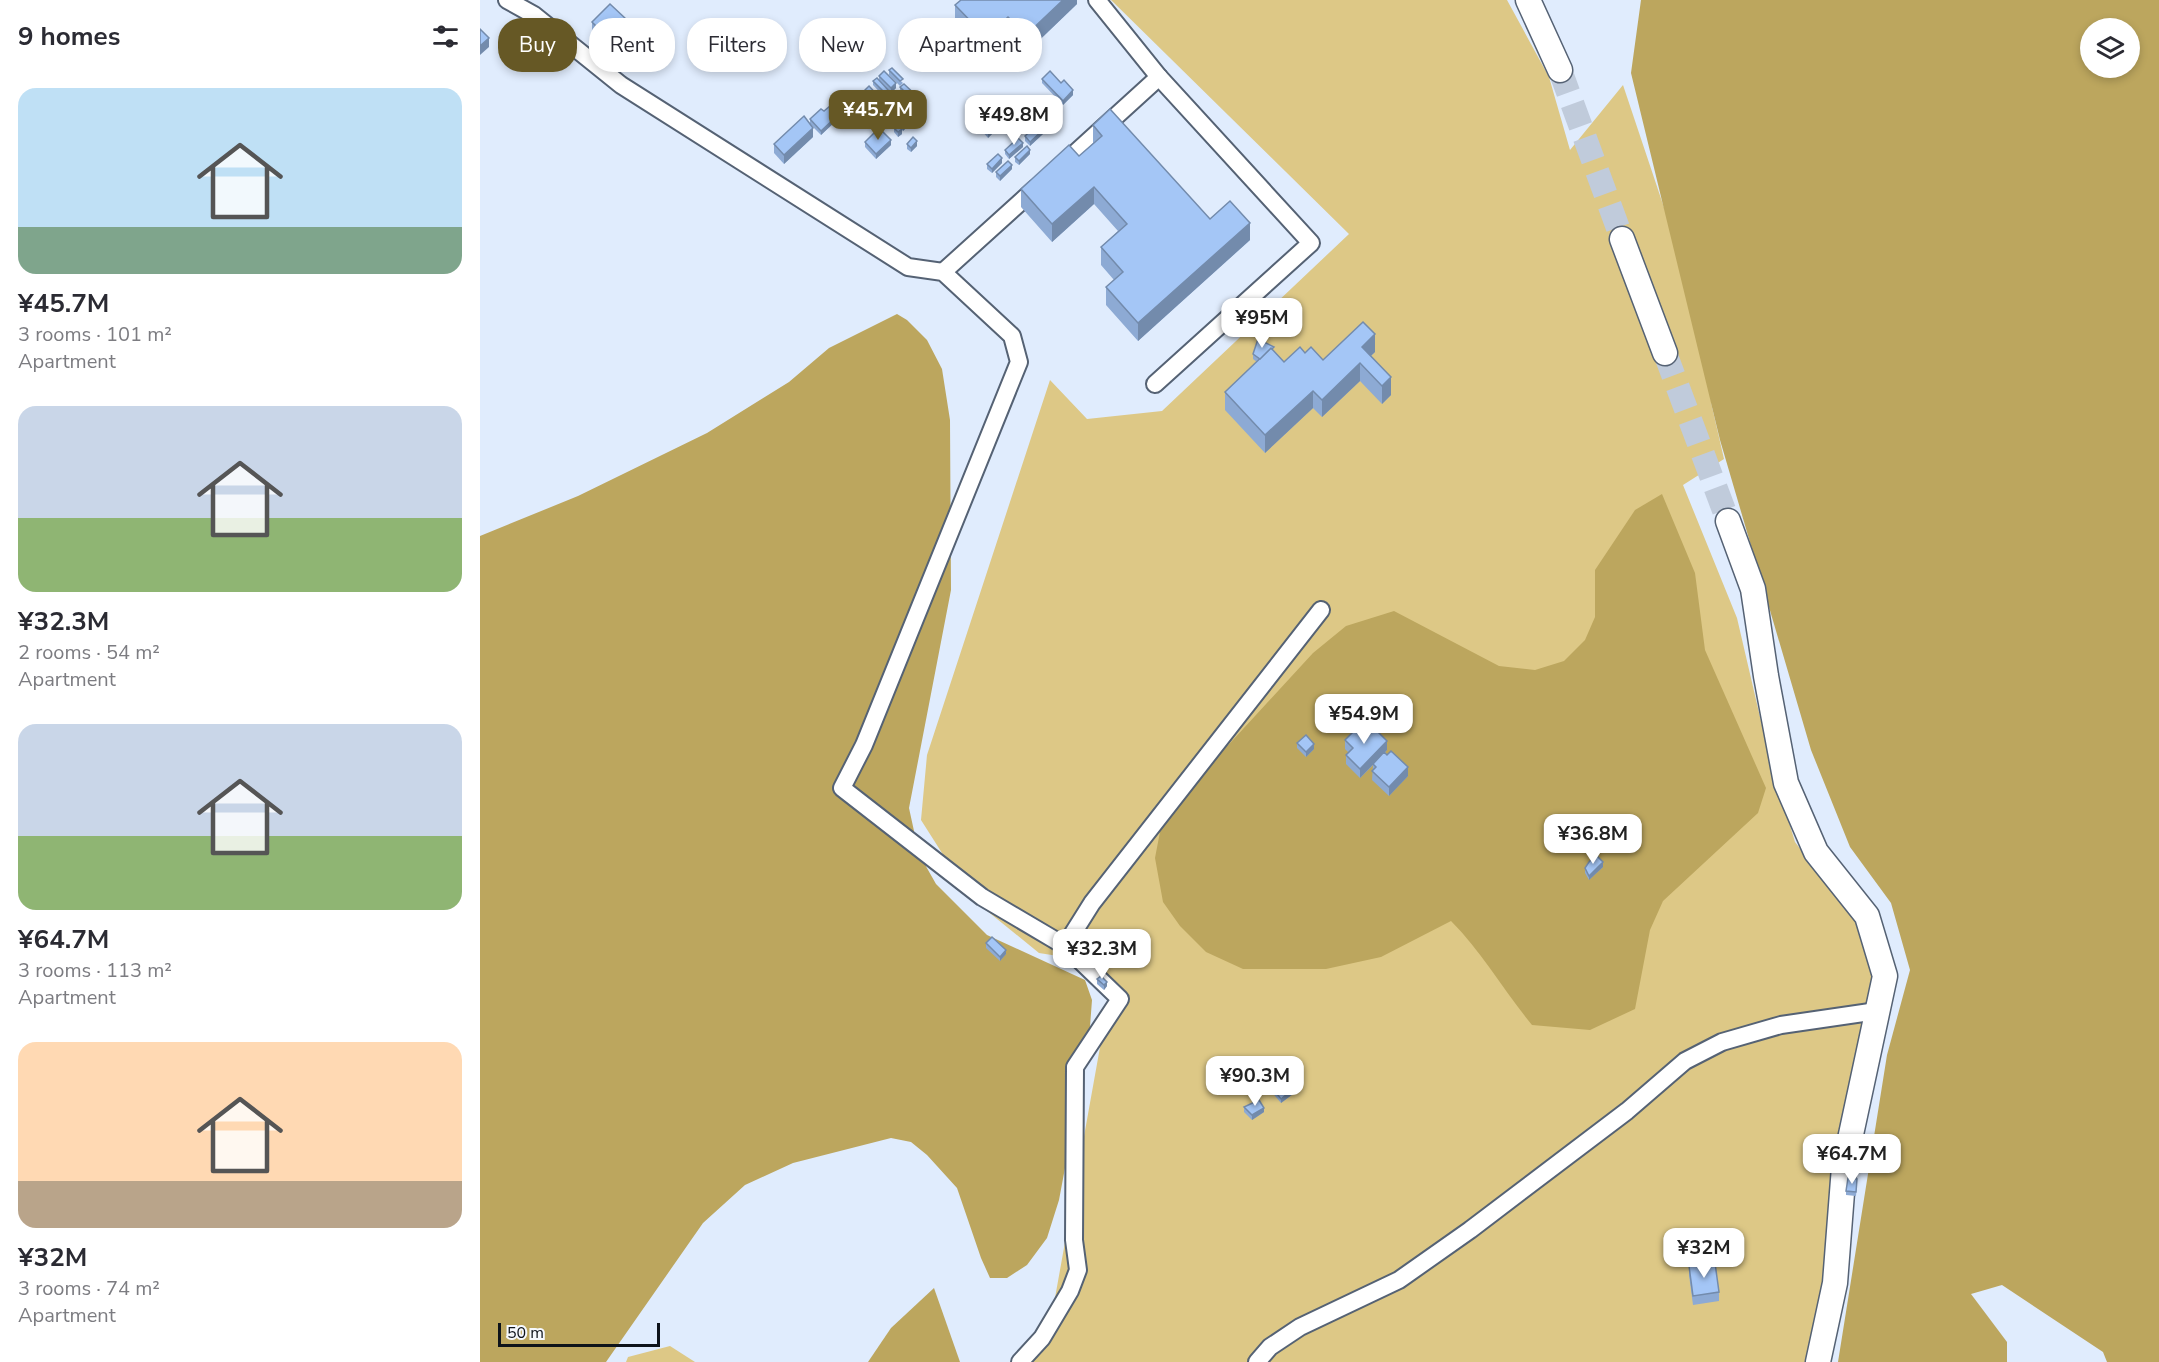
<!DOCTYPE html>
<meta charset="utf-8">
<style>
body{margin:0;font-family:"Nunito Sans",sans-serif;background:#f7f7f7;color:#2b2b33;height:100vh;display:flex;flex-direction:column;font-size:22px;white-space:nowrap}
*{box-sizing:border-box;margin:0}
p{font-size:20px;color:#7c7c81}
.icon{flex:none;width:33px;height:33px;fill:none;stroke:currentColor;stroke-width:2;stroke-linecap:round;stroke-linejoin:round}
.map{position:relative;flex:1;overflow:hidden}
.side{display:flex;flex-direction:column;background:#fff;width:480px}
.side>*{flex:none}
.guide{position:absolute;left:18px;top:18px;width:570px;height:54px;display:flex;gap:12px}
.buttons{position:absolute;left:1600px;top:18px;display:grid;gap:12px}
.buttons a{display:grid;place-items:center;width:60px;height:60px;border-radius:50%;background:#fff;box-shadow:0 3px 9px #0003;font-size:30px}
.scale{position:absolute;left:18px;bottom:15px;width:162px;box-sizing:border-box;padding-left:6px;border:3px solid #0e131a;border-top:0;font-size:16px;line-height:21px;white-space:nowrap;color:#0e131a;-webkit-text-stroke:4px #f6f9fd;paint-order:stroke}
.price{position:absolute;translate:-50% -51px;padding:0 14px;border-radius:12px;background:#fff;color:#222;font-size:20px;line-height:39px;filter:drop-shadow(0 2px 3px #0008)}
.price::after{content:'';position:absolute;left:50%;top:36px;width:18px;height:14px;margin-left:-9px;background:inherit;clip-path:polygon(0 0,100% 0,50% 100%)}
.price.active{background:#665825;color:#fff}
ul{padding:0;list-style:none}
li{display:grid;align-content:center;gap:12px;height:318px;padding:0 18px}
li span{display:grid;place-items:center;height:186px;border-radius:18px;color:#555}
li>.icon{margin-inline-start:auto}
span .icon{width:108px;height:108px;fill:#fffc;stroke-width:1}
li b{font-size:26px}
h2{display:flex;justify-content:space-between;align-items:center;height:72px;padding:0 18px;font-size:26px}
.pill{padding:0 21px;border-radius:24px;background:#fff;box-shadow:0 3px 9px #0003;font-size:21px;line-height:54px}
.pill.active{background:#665825;color:#fff}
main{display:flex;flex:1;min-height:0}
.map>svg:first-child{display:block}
.green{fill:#ddc886}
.forest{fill:#bca65e;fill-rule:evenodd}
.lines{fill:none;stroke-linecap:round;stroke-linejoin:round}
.secondary-tunnel{stroke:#c0cbdb;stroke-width:24;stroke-dasharray:24 12;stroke-linecap:butt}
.street-casing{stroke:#556274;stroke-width:20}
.secondary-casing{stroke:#556274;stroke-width:27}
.street{stroke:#fff;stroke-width:16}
.secondary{stroke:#fff;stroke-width:24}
.wall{fill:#8daad4}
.shaded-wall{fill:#738bac}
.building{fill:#a4c6f6;stroke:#738bac;stroke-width:1.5}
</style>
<main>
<section class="side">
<h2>9 homes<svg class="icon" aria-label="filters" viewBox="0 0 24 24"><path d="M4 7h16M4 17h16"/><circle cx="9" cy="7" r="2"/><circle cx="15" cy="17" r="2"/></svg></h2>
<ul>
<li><span style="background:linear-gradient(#bfe0f5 75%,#7fa58c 0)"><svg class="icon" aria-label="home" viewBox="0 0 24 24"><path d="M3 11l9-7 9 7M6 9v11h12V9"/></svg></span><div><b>¥45.7M</b><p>3 rooms · 101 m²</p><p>Apartment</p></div></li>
<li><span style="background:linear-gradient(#c9d6e8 60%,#8fb573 0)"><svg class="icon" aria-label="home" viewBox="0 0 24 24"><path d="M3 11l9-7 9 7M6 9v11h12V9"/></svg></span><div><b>¥32.3M</b><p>2 rooms · 54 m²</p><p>Apartment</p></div></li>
<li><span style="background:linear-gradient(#c9d6e8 60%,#8fb573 0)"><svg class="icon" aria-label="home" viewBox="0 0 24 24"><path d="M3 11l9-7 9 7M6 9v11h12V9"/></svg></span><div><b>¥64.7M</b><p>3 rooms · 113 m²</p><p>Apartment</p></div></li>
<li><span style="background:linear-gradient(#ffd9b3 75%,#b9a48a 0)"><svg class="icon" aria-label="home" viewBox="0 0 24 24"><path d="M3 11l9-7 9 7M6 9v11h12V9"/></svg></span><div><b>¥32M</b><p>3 rooms · 74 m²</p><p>Apartment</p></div></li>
</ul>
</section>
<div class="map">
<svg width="1679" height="1362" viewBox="0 0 1679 1362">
<rect width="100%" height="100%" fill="#e0ecfd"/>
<g class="green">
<path d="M 631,0 L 1027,0 L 1069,77 L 1090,150 L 1143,85 L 1215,300 L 1232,407 L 1244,459 L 1203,485 L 1257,618 L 1290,760 L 1315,842 L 1377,924 L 1392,973 L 1381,1144 L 1332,1362 L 545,1362 L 573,1309 L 631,986 L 597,959 L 559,953 L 490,897 L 441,820 L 447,755 L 570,380 L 607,419 L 682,411 L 869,234 Z"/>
<path d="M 190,1346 L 215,1362 L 146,1362 L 148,1357 Z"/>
</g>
<g class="forest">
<path d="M 1161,0 L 1679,0 L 1679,1362 L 1627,1362 L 1623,1352 L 1522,1285 L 1491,1294 L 1527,1342 L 1527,1362 L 1358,1362 L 1407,1055 L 1430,970 L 1411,903 L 1370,847 L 1331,750 L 1240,440 L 1151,73 ZM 1611,28 L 1650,28 L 1650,68 L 1611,68 Z"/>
<path d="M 417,314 L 427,320 L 447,340 L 462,369 L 470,420 L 471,590 L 429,808 L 439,854 L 456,884 L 507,935 L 605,980 L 612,1000 L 609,1040 L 579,1200 L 567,1238 L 547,1265 L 527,1278 L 510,1278 L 501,1258 L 477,1188 L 447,1155 L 431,1142 L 411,1138 L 313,1163 L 265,1185 L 223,1223 L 126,1362 L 0,1362 L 0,536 L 98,496 L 227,433 L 309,382 L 349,348 Z"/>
<path d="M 1182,494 L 1215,573 L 1225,650 L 1286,788 L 1278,813 L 1183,901 L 1170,930 L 1155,1009 L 1110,1030 L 1052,1025 C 1024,991 1002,952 971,921 L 901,957 L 846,969 L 763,969 L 726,952 L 700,926 L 683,902 L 675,858 L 683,816 L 833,653 L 866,626 L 914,611 L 1019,666 L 1055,670 L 1084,661 L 1105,640 L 1115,617 L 1115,570 L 1155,510 Z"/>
<path d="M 454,1288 L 480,1362 L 388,1362 L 411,1328 Z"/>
</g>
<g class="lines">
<g class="secondary-tunnel">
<path d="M 1080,70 L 1142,239"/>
<path d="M 1185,353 L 1248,521"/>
</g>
<defs>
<g id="street">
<path d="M 27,0 L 54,15 L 141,85 L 428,267 L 463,272 L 532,336 L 539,362 L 384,745 L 362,788 L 502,897 L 585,946"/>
<path d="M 617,0 L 679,77 L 831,243 L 675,384"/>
<path d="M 580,167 L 679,77"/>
<path d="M 463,272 L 556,188"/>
<path d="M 540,1362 L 562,1338 L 590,1291 L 598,1270 L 594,1240 L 595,1067 L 640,999 L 585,946 L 612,903 L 841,610"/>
<path d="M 777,1362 L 790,1347 L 820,1327 L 919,1280 L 990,1230 L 1147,1111 L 1205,1061 L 1242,1042 L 1301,1025 L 1397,1011"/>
</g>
<g id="secondary">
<path d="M 1048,0 L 1080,70"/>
<path d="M 1142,239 L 1185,353"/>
<path d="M 1248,521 L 1273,589 L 1286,676 L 1306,783 L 1336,852 L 1387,916 L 1405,976 L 1364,1167 L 1355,1283 L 1338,1362"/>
</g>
</defs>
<use href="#street" class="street-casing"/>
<use href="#secondary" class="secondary-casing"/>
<use href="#street" class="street"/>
<use href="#secondary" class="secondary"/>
</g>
<g class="wall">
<path d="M 597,0 L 597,4 L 546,53 L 528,35 L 506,55 L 475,23 L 475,5 Z"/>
<path d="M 112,22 L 146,28 L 128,47 L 112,31 Z"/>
<path d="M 231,33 L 245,41 L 240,47 L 231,38 Z"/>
<path d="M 409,70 L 423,83 L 420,86 L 409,75 Z"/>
<path d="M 399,76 L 416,88 L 411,93 L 407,88 L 409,95 L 406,99 L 393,85 L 393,81 L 399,81 Z"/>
<path d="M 562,79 L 581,83 L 593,95 L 583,105 L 562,83 Z"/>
<path d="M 420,87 L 439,102 L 435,106 L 420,92 Z"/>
<path d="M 385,90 L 402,104 L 398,108 L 385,94 Z"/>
<path d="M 407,99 L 426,114 L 422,118 L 407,104 Z"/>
<path d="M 344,111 L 358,119 L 341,135 L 330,124 L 330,119 Z"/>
<path d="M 530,116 L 508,138 L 502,131 L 502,127 Z"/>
<path d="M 405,117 L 415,126 L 412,129 L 405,122 Z"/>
<path d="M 419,122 L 431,123 L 423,131 L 422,130 L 422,134 L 418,137 L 414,132 L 414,128 L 419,126 Z"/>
<path d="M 613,125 L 730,219 L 770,240 L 658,341 L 626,305 L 626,287 L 634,280 L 621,265 L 621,247 L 638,231 L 614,204 L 572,242 L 541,207 L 541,189 L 599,156 L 613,143 Z"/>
<path d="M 564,133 L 550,146 L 545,141 L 545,136 Z"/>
<path d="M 333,137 L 304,164 L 294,153 L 294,144 Z"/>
<path d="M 385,142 L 411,145 L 396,159 L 385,147 Z"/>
<path d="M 427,144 L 437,146 L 431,152 L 427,149 Z"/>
<path d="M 543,147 L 529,159 L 525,154 L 525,150 Z"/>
<path d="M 550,154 L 539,165 L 535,162 L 535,157 Z"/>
<path d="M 522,163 L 512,173 L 507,169 L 507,164 Z"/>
<path d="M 532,169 L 520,181 L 516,177 L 516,172 Z"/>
<path d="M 794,351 L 804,362 L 825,353 L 843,360 L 895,352 L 891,356 L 911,395 L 902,404 L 880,381 L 842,417 L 833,408 L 785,453 L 745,410 L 745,392 L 777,362 L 773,359 L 773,354 Z"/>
<path d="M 865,740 L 907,750 L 905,752 L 928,776 L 909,796 L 892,780 L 893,765 L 880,778 L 866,764 L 866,755 L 869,753 L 865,749 Z"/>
<path d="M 817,743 L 834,749 L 826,757 L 817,748 Z"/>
<path d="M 1123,867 L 1109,880 L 1105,873 L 1105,868 Z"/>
<path d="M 506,943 L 526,954 L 520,961 L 506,948 Z"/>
<path d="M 617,979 L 627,986 L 624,990 L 617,984 Z"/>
<path d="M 790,1085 L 813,1094 L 801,1103 L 790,1090 Z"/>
<path d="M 764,1107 L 784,1112 L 772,1120 L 764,1112 Z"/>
<path d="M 1377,1184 L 1376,1196 L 1366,1195 L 1366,1191 Z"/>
<path d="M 1209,1266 L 1239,1292 L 1239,1301 L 1213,1305 L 1209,1275 Z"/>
</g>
<g class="shaded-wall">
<path d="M 583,0 L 597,0 L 597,4 L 546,53 L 546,35 Z"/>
<path d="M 528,17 L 528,35 L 506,55 L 506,37 Z"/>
<path d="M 146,19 L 146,28 L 128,47 L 128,38 Z"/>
<path d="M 245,36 L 245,41 L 240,47 L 240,42 Z"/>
<path d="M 9,38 L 9,47 L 0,55 L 0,46 Z"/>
<path d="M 416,83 L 416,88 L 411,93 L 411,88 Z"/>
<path d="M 593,90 L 593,95 L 583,105 L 583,101 Z"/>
<path d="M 409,91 L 409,95 L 406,99 L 406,94 Z"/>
<path d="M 439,98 L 439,102 L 435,106 L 435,102 Z"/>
<path d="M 402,100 L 402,104 L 398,108 L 398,104 Z"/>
<path d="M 426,109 L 426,114 L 422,118 L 422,113 Z"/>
<path d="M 530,112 L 530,116 L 508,138 L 508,133 Z"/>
<path d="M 358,115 L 358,119 L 341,135 L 341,131 Z"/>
<path d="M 431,118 L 431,123 L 423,131 L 423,126 Z"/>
<path d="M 333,128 L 333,137 L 304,164 L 304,155 Z"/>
<path d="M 422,129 L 422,134 L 418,137 L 418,132 Z"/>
<path d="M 564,129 L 564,133 L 550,146 L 550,142 Z"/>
<path d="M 411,140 L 411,145 L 396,159 L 396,154 Z"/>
<path d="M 437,141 L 437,146 L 431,152 L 431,148 Z"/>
<path d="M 543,143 L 543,147 L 529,159 L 529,155 Z"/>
<path d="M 550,150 L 550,154 L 539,165 L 539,161 Z"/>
<path d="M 522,158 L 522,163 L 512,173 L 512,169 Z"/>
<path d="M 532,165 L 532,169 L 520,181 L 520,176 Z"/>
<path d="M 614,187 L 614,204 L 572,242 L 572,224 Z"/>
<path d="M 770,223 L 770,240 L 658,341 L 658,323 Z"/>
<path d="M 895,334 L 895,352 L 882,364 L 882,347 Z"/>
<path d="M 880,363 L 880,381 L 842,417 L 842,400 Z"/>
<path d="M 911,377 L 911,395 L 902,404 L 902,386 Z"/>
<path d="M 833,391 L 833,408 L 785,453 L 785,435 Z"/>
<path d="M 907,741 L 907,750 L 880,778 L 880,769 Z"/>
<path d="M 834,744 L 834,749 L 826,757 L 826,752 Z"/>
<path d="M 928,767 L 928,776 L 909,796 L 909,787 Z"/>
<path d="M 1123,862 L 1123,867 L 1109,880 L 1109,876 Z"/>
<path d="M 526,950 L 526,954 L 520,961 L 520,957 Z"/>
<path d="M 627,982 L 627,986 L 624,990 L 624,985 Z"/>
<path d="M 813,1089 L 813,1094 L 801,1103 L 801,1099 Z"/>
<path d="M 784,1108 L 784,1112 L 772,1120 L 772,1115 Z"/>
</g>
<g class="building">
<path d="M 481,0 L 583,0 L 546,35 L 528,17 L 506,37 L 475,5 Z"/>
<path d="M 130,4 L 146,19 L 128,38 L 112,22 Z"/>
<path d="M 236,28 L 245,36 L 240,42 L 231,33 Z"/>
<path d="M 0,29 L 9,38 L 0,46 Z"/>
<path d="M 412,68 L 423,79 L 420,81 L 409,70 Z"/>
<path d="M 404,71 L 416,83 L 411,88 L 399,76 Z"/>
<path d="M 570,71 L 581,83 L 584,80 L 593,90 L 583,101 L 562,79 Z"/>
<path d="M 397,78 L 409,91 L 406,94 L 393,81 Z"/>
<path d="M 424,84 L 439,98 L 435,102 L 420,87 Z"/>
<path d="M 389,86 L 402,100 L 398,104 L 385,90 Z"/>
<path d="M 411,95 L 426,109 L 422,113 L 407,99 Z"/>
<path d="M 350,106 L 358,115 L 341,131 L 330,119 L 341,109 L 344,111 Z"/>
<path d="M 523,106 L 530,112 L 508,133 L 502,127 Z"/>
<path d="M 630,109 L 730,219 L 750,201 L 770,223 L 658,323 L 626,287 L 643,272 L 621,247 L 647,224 L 614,187 L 572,224 L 541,189 L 589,145 L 599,156 L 622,136 L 613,125 Z"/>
<path d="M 408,114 L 415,121 L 412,124 L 405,117 Z"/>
<path d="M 427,114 L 431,118 L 423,126 L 419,122 Z"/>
<path d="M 324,116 L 333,128 L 304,155 L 294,144 Z"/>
<path d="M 559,123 L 564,129 L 550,142 L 545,136 Z"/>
<path d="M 418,125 L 422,129 L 418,132 L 414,128 Z"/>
<path d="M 399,128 L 411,140 L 396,154 L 385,142 Z"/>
<path d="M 433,137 L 437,141 L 431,148 L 427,144 Z"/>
<path d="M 538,138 L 543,143 L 529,155 L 525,150 Z"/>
<path d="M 547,146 L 550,150 L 539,161 L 535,157 Z"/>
<path d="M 518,154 L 522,158 L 512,169 L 507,164 Z"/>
<path d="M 528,161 L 532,165 L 520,176 L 516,172 Z"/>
<path d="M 883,322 L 895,334 L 882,347 L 911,377 L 902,386 L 880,363 L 842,400 L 833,391 L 785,435 L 745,392 L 791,348 L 804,362 L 820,347 L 825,353 L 831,347 L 843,360 Z"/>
<path d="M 778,339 L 794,347 L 792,349 L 791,348 L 780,359 L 773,354 Z"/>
<path d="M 879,726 L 886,732 L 892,726 L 907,741 L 880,769 L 866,755 L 873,748 L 865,740 Z"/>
<path d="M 826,735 L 834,744 L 826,752 L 817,743 Z"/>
<path d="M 911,751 L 928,767 L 909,787 L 892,771 L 896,767 L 893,764 L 904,752 L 907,755 Z"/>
<path d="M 1116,855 L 1123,862 L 1109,876 L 1105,868 L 1109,862 Z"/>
<path d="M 512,937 L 526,950 L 520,957 L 506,943 Z"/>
<path d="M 621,976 L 627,982 L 624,985 L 617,979 Z"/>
<path d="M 800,1075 L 813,1089 L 801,1099 L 790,1085 Z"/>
<path d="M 779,1100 L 784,1108 L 772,1115 L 764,1107 Z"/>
<path d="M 1368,1178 L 1377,1179 L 1376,1192 L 1366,1191 Z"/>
<path d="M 1235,1263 L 1239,1292 L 1213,1296 L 1209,1266 Z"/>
</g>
</svg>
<div class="buttons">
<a><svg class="icon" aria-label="layers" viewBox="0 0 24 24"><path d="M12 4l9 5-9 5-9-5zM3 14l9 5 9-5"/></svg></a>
</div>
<div class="scale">50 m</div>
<b class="price active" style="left:398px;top:141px">¥45.7M</b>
<b class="price" style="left:534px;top:146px">¥49.8M</b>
<b class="price" style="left:782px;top:349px">¥95M</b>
<b class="price" style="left:884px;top:745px">¥54.9M</b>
<b class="price" style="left:1113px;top:865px">¥36.8M</b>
<b class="price" style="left:622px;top:980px">¥32.3M</b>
<b class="price" style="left:775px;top:1107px">¥90.3M</b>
<b class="price" style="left:1372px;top:1185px">¥64.7M</b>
<b class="price" style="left:1224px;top:1279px">¥32M</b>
<div class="guide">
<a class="pill active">Buy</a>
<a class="pill">Rent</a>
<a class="pill">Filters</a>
<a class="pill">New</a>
<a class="pill">Apartment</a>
</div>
</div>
</main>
